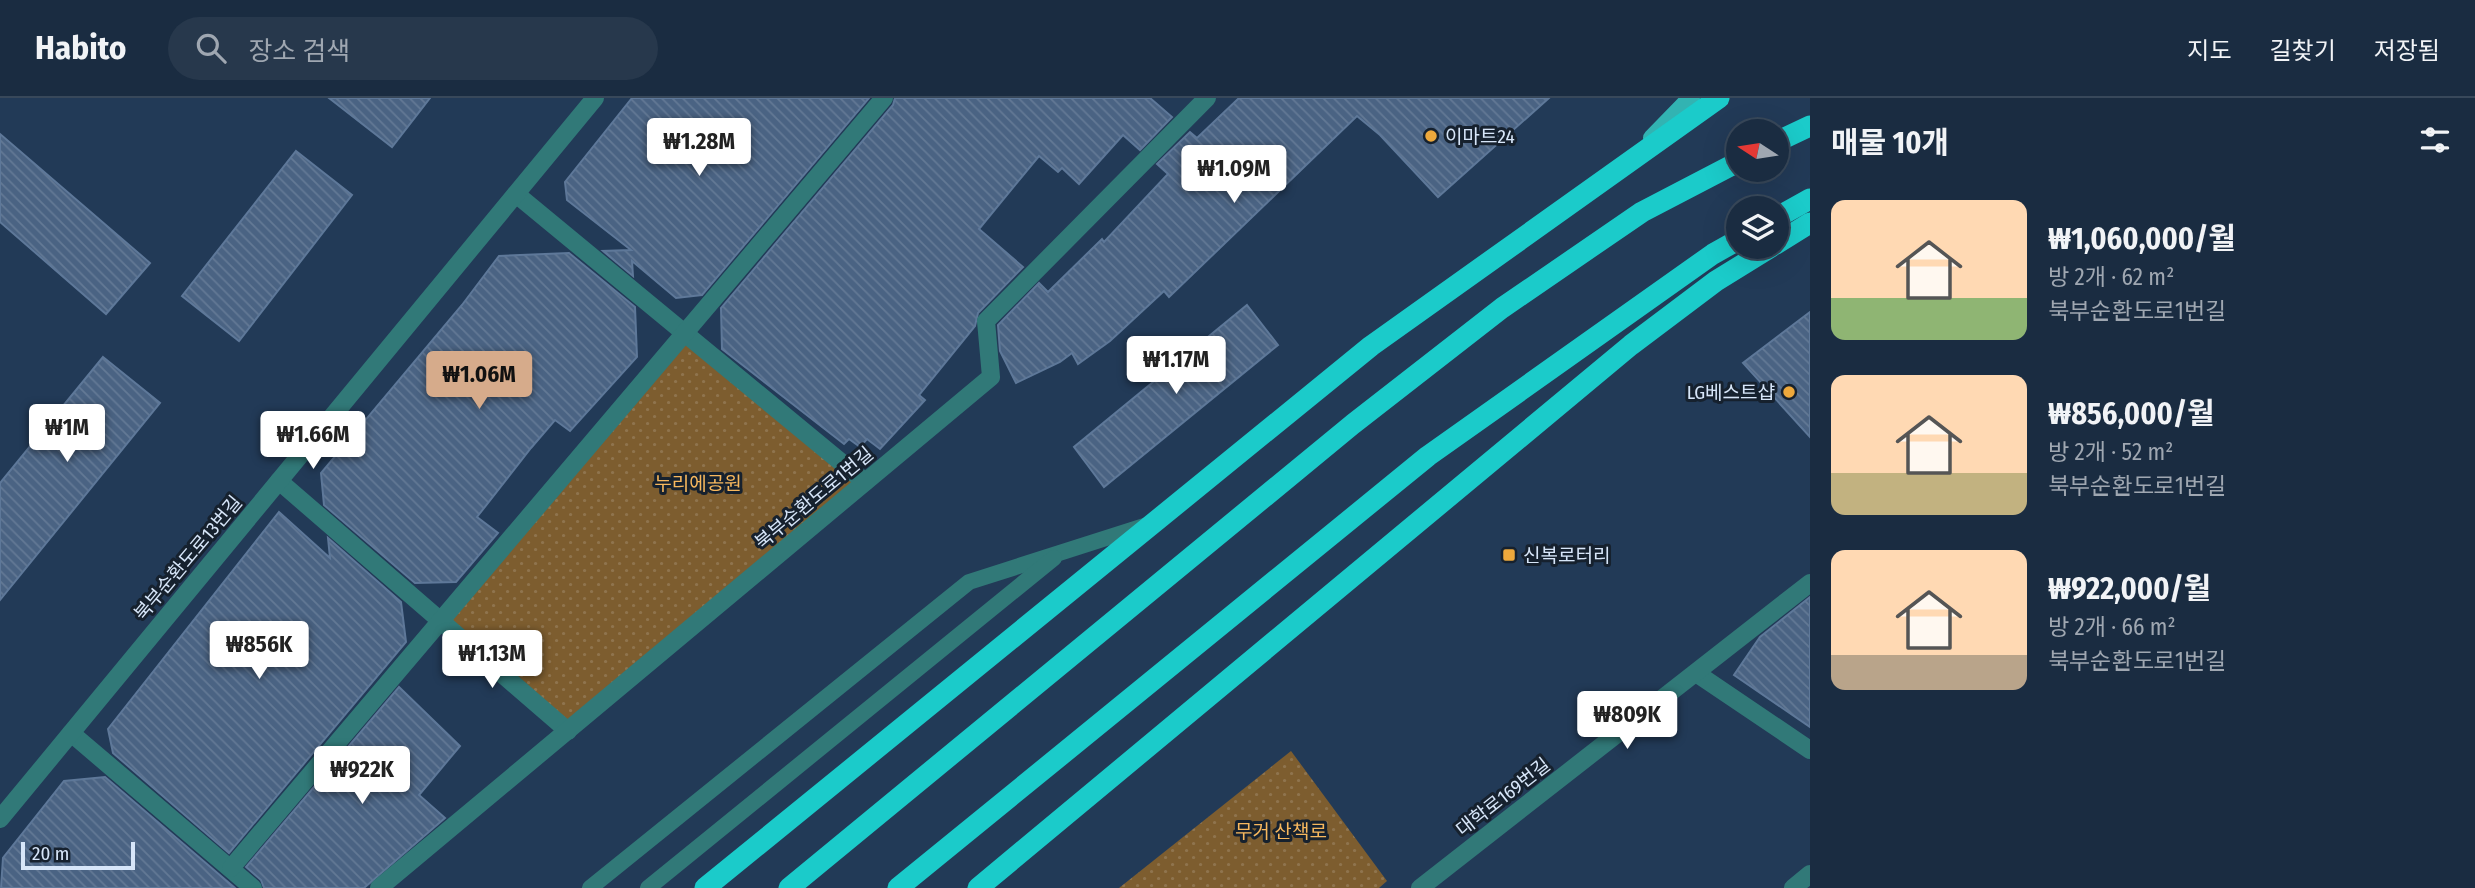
<!DOCTYPE html>
<html lang="ko">
<meta charset="utf-8">
<style>
body{margin:0;font-family:"Fira Sans Condensed","Noto Sans KR",sans-serif;background:#27384c;color:#f1f3f6;height:100vh;display:flex;flex-direction:column;font-size:26px;white-space:nowrap}
*{box-sizing:border-box;margin:0}
p{font-size:23px;color:#9fa7b1}
.icon{flex:none;width:38px;height:38px;fill:none;stroke:currentColor;stroke-width:2;stroke-linecap:round;stroke-linejoin:round}
.map{position:relative;flex:1;overflow:hidden}
.drawer{display:flex;flex-direction:column;background:#1a2c41;width:665px}
.drawer>*{flex:none}
.needle{width:46px;rotate:282deg}
.buttons{position:absolute;left:1726px;top:21px;display:grid;gap:14px}
.buttons a{display:grid;place-items:center;width:63px;height:63px;border-radius:50%;background:#1a2c41;box-shadow:0 7px 28px #0002,0 0 0 2px #38485a;font-size:35px}
.scale{position:absolute;left:21px;bottom:18px;width:114px;box-sizing:border-box;padding-left:7px;border:4px solid #d7e6f9;border-top:0;font-size:19px;line-height:24px;white-space:nowrap;color:#d7e6f9;-webkit-text-stroke:5px #16212e;paint-order:stroke}
.price{position:absolute;translate:-50% -60px;padding:0 16px;border-radius:7px;background:#fff;color:#222;font-size:23px;line-height:46px;filter:drop-shadow(0 2px 4px #0008)}
.price::after{content:'';position:absolute;left:50%;top:42px;width:21px;height:16px;margin-left:-10px;background:inherit;clip-path:polygon(0 0,100% 0,50% 100%)}
.price.active{background:#d6ab8b;color:#111}
ul{padding:0;list-style:none}
li{display:flex;align-items:center;gap:21px;height:175px;padding:0 21px}
li span{display:grid;place-items:center;flex:none;width:196px;height:140px;border-radius:14px;color:#555}
li>.icon{margin-inline-start:auto}
span .icon{width:84px;height:84px;fill:#fffc;stroke-width:1}
li b{font-size:30px}
h2{display:flex;justify-content:space-between;align-items:center;height:84px;padding:0 21px;font-size:30px}
header{display:flex;align-items:center;gap:42px;box-sizing:border-box;height:98px;padding:0 35px;background:#1a2c41;border-bottom:2px solid #38485a}
header strong{font-size:33px}
nav{display:flex;gap:38px;margin-inline-start:auto;font-size:24px}
.search{width:490px;height:63px;background:#27384c;display:flex;align-items:center;gap:18px;box-sizing:border-box;padding:0 24px;border-radius:38px;color:#9fa7b1;font-size:26px}
main{display:flex;flex:1;min-height:0}
.map>svg:first-child{display:block}
.park{fill:url(#park-dots)}
.building{fill:url(#building-back-hatch);stroke:#5e7899;stroke-width:2}
.lines{fill:none;stroke-linecap:round;stroke-linejoin:round}
.service{stroke:#317978;stroke-width:16}
.minor{stroke:#317978;stroke-width:18}
.primary{stroke:#32b3b2;stroke-width:18}
.motorway{stroke:#1bcbca;stroke-width:21}
.poi-dot{fill:#eda83c;stroke:#16212e;stroke-width:2.5}
.labels{text-anchor:middle;dominant-baseline:central;stroke-width:6;stroke-linejoin:round;paint-order:stroke}
.poi-label{font-size:19px;fill:#d7e6f9;stroke:#16212e;text-anchor:start}
.park-label{font-size:19px;fill:#f7b85e;stroke:#16212e}
.street-label{font-size:19px;fill:#d7e6f9;stroke:#16212e}
</style>
<header>
<strong>Habito</strong>
<div class="search"><svg class="icon" aria-label="search" viewBox="0 0 24 24"><circle cx="10" cy="10" r="6"/><path d="M15 15l6 6"/></svg>장소 검색</div>
<nav><a>지도</a><a>길찾기</a><a>저장됨</a></nav>
</header>
<main>
<div class="map">
<svg width="1810" height="790" viewBox="0 0 1810 790">
<defs>
<pattern id="park-dots" width="8" height="8" patternUnits="userSpaceOnUse" patternTransform="scale(1.75)"><rect width="8" height="8" fill="#7d5d2f"/><path d="M2 2h.1M6 6h.1" fill="none" stroke="#8f744e" stroke-width="1.8" stroke-linecap="round"/></pattern>
<pattern id="building-back-hatch" width="6" height="6" patternUnits="userSpaceOnUse" patternTransform="scale(1.75)"><rect width="6" height="6" fill="#4a6383"/><path d="M-1 5l2 2M0 0l6 6M5-1l2 2" fill="none" stroke="#637995"/></pattern>
</defs>
<rect width="100%" height="100%" fill="#223a57"/>
<g class="park">
<path d="M 684,235 L 865,384 L 568,633 L 440,523 Z"/>
<path d="M 1291,653 L 1387,783 L 1379,790 L 1119,790 Z"/>
</g>
<g class="building">
<path d="M 329,0 L 430,0 L 392,49 Z"/>
<path d="M 632,0 L 869,0 L 702,197 L 676,200 L 632,163 L 633,178 L 603,153 L 631,152 L 567,102 L 565,84 Z"/>
<path d="M 895,0 L 1150,0 L 1172,19 L 1140,52 L 1123,37 L 1079,86 L 1062,70 L 1058,74 L 1039,58 L 979,131 L 1023,169 L 978,215 L 975,228 L 919,297 L 925,302 L 880,351 L 867,341 L 860,349 L 849,341 L 844,346 L 722,251 L 721,210 L 893,7 Z"/>
<path d="M 1239,0 L 1549,0 L 1438,99 L 1380,37 L 1357,18 L 1169,199 L 1164,193 L 1110,243 L 1078,266 L 1072,255 L 1060,264 L 1016,285 L 1000,253 L 998,227 L 1039,185 L 1048,194 L 1102,141 L 1104,144 L 1168,76 L 1157,66 L 1190,34 L 1197,40 Z"/>
<path d="M 0,36 L 150,165 L 106,216 L 0,124 Z"/>
<path d="M 296,53 L 352,97 L 239,243 L 182,198 Z"/>
<path d="M 569,155 L 635,209 L 637,259 L 570,333 L 555,322 L 531,350 L 477,419 L 498,435 L 456,484 L 415,485 L 324,407 L 321,375 L 462,207 L 499,158 Z"/>
<path d="M 1247,207 L 1278,247 L 1104,389 L 1074,349 Z"/>
<path d="M 1810,214 L 1810,339 L 1743,265 Z"/>
<path d="M 103,259 L 160,305 L 0,502 L 0,385 Z"/>
<path d="M 279,414 L 330,460 L 328,440 L 401,504 L 406,544 L 229,755 L 113,655 L 108,631 Z"/>
<path d="M 1810,499 L 1810,629 L 1734,577 L 1760,539 Z"/>
<path d="M 399,589 L 460,648 L 419,697 L 445,720 L 364,790 L 264,790 L 261,782 L 246,769 Z"/>
<path d="M 105,679 L 235,790 L 1,790 L 3,760 L 64,683 Z"/>
</g>
<g class="lines">
<g class="service">
<path d="M 590,790 L 969,484 L 1147,427"/>
<path d="M 648,790 L 1054,460"/>
</g>
<g class="minor">
<path d="M 516,96 L 865,384"/>
<path d="M 279,383 L 568,633"/>
<path d="M 1696,575 L 1810,652"/>
<path d="M 71,635 L 253,790"/>
<path d="M 0,721 L 595,0"/>
<path d="M 231,770 L 884,0"/>
<path d="M 379,790 L 991,279 L 986,223 L 1207,0"/>
<path d="M 1420,790 L 1810,485"/>
<path d="M 1793,790 L 1810,776"/>
</g>
<path class="primary" d="M 1652,40 L 1691,0"/>
<g class="motorway">
<path d="M 1776,44 L 1810,28"/>
<path d="M 1776,120 L 1810,101"/>
<path d="M 1776,146 L 1810,125"/>
<path d="M 705,790 L 1371,248 L 1719,0"/>
<path d="M 789,790 L 1353,326 L 1502,210 L 1642,114 L 1738,64"/>
<path d="M 898,790 L 1428,358 L 1713,156 L 1738,142"/>
<path d="M 978,790 L 1631,247 L 1716,183 L 1771,149"/>
</g>
</g>
<g class="poi-dot">
<circle cx="1431" cy="38" r="7"/>
<circle cx="1789" cy="294" r="7"/>
<rect x="1502" y="450" width="14" height="14" rx="3.5"/>
</g>
<g class="labels">
<g class="poi-label">
<text x="1445" y="38">이마트24</text>
<text x="1775" y="294" text-anchor="end">LG베스트샵</text>
<text x="1523" y="457">신복로터리</text>
</g>
<g class="park-label">
<text x="698" y="385">누리에공원</text>
<text x="1281" y="733">무거 산책로</text>
</g>
<g class="street-label">
<text transform="translate(814 400) rotate(-40)">북부순환도로1번길</text>
<text transform="translate(188 460) rotate(-50)">북부순환도로13번길</text>
<text transform="translate(1503 699) rotate(-38)">대학로169번길</text>
</g>
</g>
</svg>
<div class="buttons">
<a><svg class="needle" viewBox="-14 -14 28 28"><path d="M0-13l5 13h-10z" fill="#e53935"/><path d="M0 13l5-13h-10z" fill="#9fa7b1"/></svg></a>
<a><svg class="icon" aria-label="layers" viewBox="0 0 24 24"><path d="M12 4l9 5-9 5-9-5zM3 14l9 5 9-5"/></svg></a>
</div>
<div class="scale">20 m</div>
<b class="price" style="left:699px;top:80px">₩1.28M</b>
<b class="price" style="left:1234px;top:107px">₩1.09M</b>
<b class="price" style="left:1176px;top:298px">₩1.17M</b>
<b class="price active" style="left:479px;top:313px">₩1.06M</b>
<b class="price" style="left:67px;top:366px">₩1M</b>
<b class="price" style="left:313px;top:373px">₩1.66M</b>
<b class="price" style="left:259px;top:583px">₩856K</b>
<b class="price" style="left:492px;top:592px">₩1.13M</b>
<b class="price" style="left:1627px;top:653px">₩809K</b>
<b class="price" style="left:362px;top:708px">₩922K</b>
</div>
<section class="drawer">
<h2>매물 10개<svg class="icon" aria-label="filters" viewBox="0 0 24 24"><path d="M4 7h16M4 17h16"/><circle cx="9" cy="7" r="2"/><circle cx="15" cy="17" r="2"/></svg></h2>
<ul>
<li><span style="background:linear-gradient(#ffd9b3 70%,#8fb573 0)"><svg class="icon" aria-label="home" viewBox="0 0 24 24"><path d="M3 11l9-7 9 7M6 9v11h12V9"/></svg></span><div><b>₩1,060,000/월</b><p>방 2개 · 62 m²</p><p>북부순환도로1번길</p></div></li>
<li><span style="background:linear-gradient(#ffd9b3 70%,#c2b280 0)"><svg class="icon" aria-label="home" viewBox="0 0 24 24"><path d="M3 11l9-7 9 7M6 9v11h12V9"/></svg></span><div><b>₩856,000/월</b><p>방 2개 · 52 m²</p><p>북부순환도로1번길</p></div></li>
<li><span style="background:linear-gradient(#ffd9b3 75%,#b9a48a 0)"><svg class="icon" aria-label="home" viewBox="0 0 24 24"><path d="M3 11l9-7 9 7M6 9v11h12V9"/></svg></span><div><b>₩922,000/월</b><p>방 2개 · 66 m²</p><p>북부순환도로1번길</p></div></li>
</ul>
</section>
</main>
